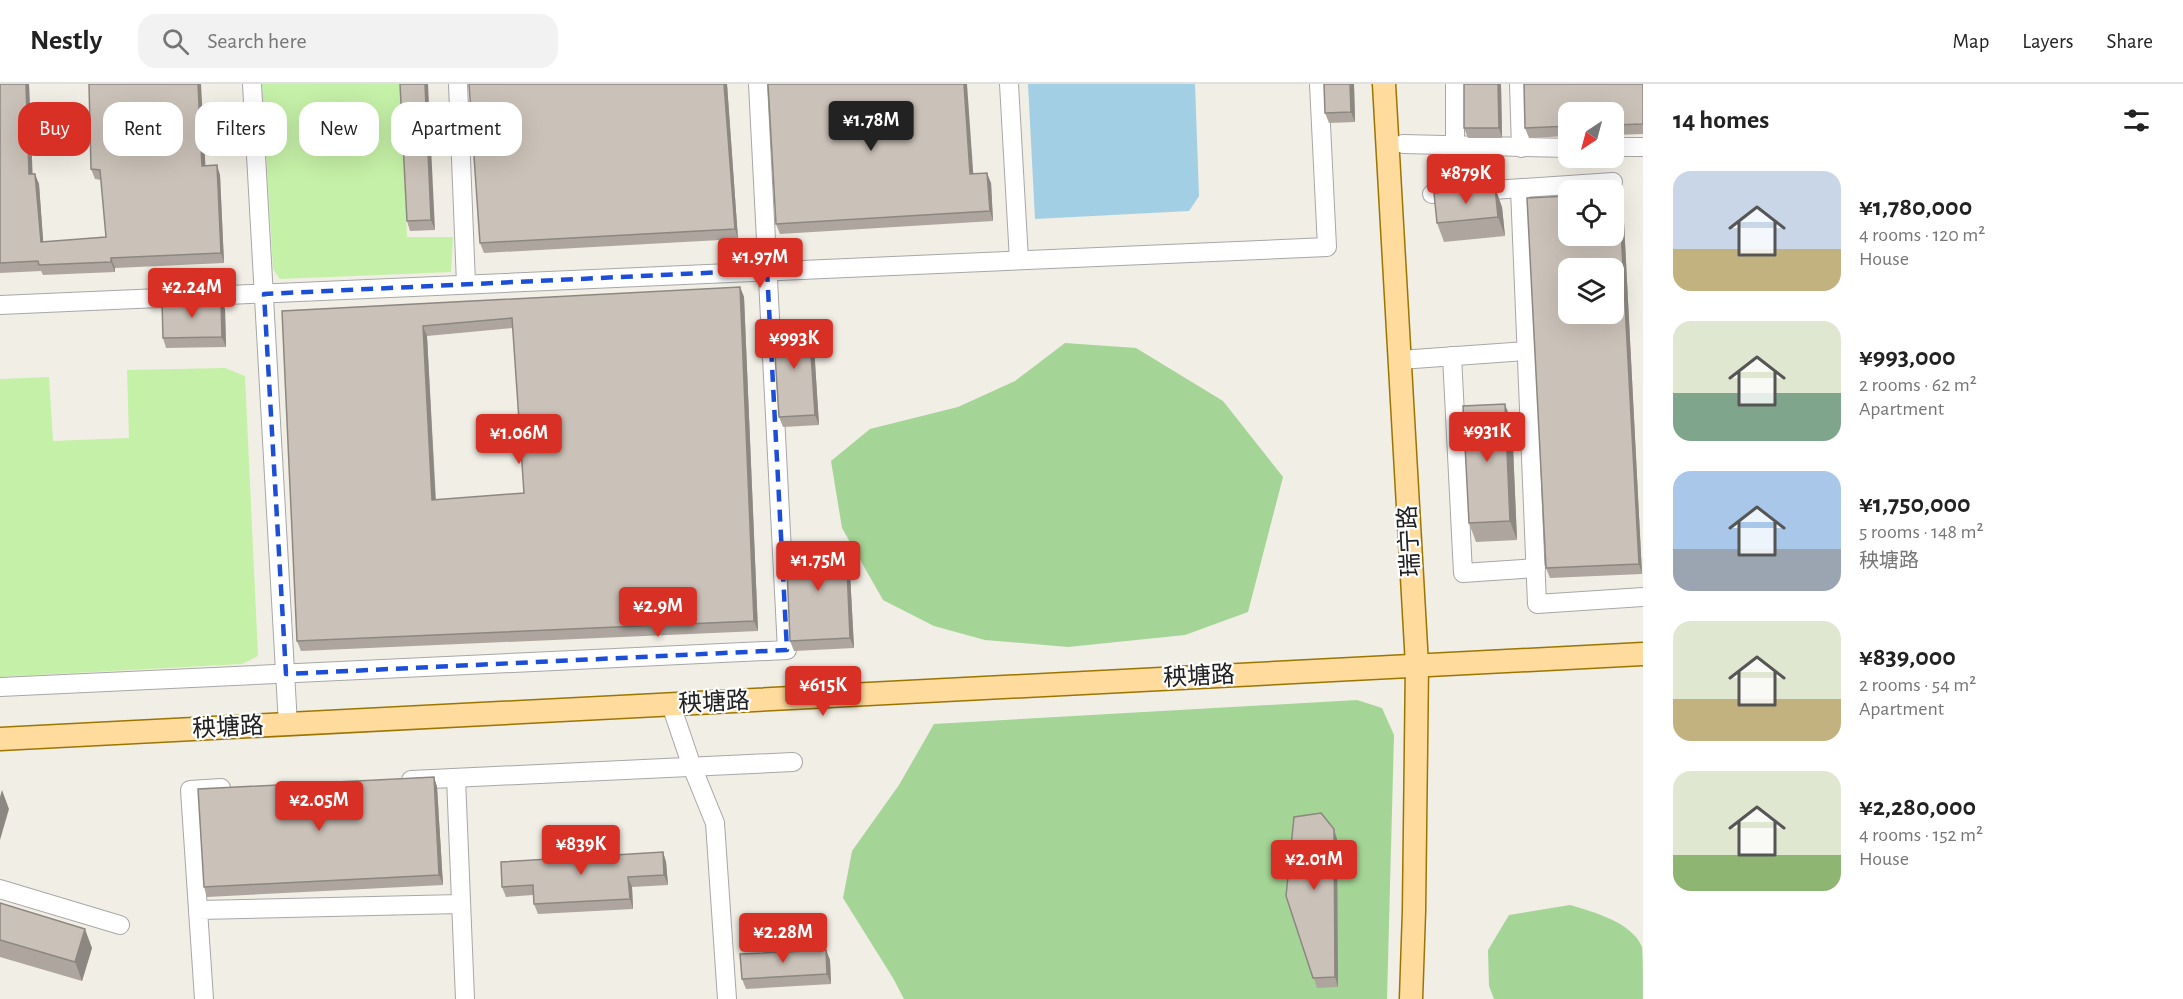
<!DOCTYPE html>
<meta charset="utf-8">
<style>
body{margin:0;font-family:"Alegreya Sans","Noto Sans SC",sans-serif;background:#f2f2f2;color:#222;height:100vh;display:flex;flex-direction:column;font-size:22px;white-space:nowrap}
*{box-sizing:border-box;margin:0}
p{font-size:20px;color:#767676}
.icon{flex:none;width:33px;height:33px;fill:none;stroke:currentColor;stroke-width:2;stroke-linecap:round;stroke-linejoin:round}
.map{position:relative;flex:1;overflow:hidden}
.drawer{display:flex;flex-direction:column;background:#fff;width:540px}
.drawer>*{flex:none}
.guide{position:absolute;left:18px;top:18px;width:570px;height:54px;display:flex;gap:12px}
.needle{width:39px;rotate:216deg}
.buttons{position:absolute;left:1558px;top:18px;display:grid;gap:12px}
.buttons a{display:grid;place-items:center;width:66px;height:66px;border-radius:12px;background:#fff;box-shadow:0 6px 24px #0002;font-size:30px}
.price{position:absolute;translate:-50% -51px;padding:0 14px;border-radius:6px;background:#d93025;color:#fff;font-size:20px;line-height:39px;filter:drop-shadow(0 2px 3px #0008)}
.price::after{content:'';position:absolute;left:50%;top:36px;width:18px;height:14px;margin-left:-9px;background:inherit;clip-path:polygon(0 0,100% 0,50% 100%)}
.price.on{background:#222;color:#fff}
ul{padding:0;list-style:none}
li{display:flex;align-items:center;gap:18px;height:150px;padding:0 30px}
li span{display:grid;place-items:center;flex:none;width:168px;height:120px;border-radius:18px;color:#555}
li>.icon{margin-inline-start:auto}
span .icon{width:72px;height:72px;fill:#fffc;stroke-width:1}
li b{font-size:26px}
h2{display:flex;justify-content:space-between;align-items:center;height:72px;padding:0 30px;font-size:26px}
.chip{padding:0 21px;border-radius:18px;background:#fff;box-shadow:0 6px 24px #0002;font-size:21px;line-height:54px}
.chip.on{background:#d93025;color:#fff}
header{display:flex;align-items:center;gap:36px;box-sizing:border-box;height:84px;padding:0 30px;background:#fff;border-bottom:2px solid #e0e0e0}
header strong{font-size:28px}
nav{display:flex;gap:33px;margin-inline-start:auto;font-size:21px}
.search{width:420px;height:54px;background:#f2f2f2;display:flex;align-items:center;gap:15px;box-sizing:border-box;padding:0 21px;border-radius:18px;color:#767676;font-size:22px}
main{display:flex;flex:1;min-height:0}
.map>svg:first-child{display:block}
.grass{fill:#c5f0a7}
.forest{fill:#a4d496}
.water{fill:#a2cfe3}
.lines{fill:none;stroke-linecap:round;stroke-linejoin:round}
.minor-casing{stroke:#a7a7a7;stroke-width:20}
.major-casing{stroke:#9c7500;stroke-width:25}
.minor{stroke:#fff;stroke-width:18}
.major{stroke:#ffdc9d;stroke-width:22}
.wall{fill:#aea69e;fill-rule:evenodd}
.shaded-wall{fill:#8d8781}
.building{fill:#cac1b8;stroke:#8d8781;stroke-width:1.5;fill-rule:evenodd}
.marked{fill:none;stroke:#1d4ed8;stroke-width:4.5;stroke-dasharray:12 8;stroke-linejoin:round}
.labels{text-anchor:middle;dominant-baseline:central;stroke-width:4.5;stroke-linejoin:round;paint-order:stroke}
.street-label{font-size:24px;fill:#202020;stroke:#fff}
</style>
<header>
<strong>Nestly</strong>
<div class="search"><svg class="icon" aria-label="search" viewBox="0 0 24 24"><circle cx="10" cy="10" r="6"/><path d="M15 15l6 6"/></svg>Search here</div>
<nav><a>Map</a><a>Layers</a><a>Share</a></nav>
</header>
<main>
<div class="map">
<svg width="1643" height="915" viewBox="0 0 1643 915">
<rect width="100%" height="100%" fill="#f1eee5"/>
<g class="grass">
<path d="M 262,0 L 401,0 L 407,153 L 453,153 L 451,188 L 280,195 L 273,185 Z"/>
<path d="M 225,284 L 245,292 L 258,572 L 242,580 L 0,593 L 0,295 L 49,293 L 53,357 L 129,354 L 127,286 Z"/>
</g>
<g class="forest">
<path d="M 1065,259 L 1136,264 L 1223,317 L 1283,393 L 1248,528 L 1185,551 L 1068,563 L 985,556 L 934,542 L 883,516 L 842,444 L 831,377 L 870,345 L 958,323 L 1015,297 Z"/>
<path d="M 1357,616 L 1382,624 L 1394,651 L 1387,915 L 904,915 L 893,894 L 843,814 L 852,767 L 899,701 L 934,640 Z"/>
<path d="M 1570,821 C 1593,828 1632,838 1642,863 C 1643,874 1643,902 1643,915 L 1494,915 L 1489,902 L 1488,866 L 1509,831 Z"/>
</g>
<path class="water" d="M 1028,0 L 1195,0 L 1199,112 L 1189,127 L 1035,135 Z"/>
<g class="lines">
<defs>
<g id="minor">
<path d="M 252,0 L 288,641"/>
<path d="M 458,0 L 466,200"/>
<path d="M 1009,0 L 1019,176"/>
<path d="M 1519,0 L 1521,64"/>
<path d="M 1403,60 L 1569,64"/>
<path d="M 1455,63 L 1455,0"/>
<path d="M 1614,63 L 1643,63"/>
<path d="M 1520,105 L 1537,520 L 1643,513"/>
<path d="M 1432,110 L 1613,98"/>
<path d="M 0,221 L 1327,163 L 1319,0"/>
<path d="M 1452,272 L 1463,489 L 1536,484"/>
<path d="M 1400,276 L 1527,267"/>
<path d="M 0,603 L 787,566 L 758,0"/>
<path d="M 671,621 L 691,680 L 715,739 L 727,915"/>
<path d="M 456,694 L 465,915"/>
<path d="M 411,696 L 793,678"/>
<path d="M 0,805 L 120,841"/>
<path d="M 198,826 L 190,706 L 221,704"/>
<path d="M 204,915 L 198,826 L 460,820"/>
</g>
<g id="major">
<path d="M 1384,0 L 1417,581 L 1414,827 L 1411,915"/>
<path d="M 0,655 L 1643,570"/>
</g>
</defs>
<use href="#minor" class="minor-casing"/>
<use href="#major" class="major-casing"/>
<use href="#minor" class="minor"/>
<use href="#major" class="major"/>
</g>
<g class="wall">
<path d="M 0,0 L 29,0 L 32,90 L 39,100 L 43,158 L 106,153 L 101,96 L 95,95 L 91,85 L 205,82 L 220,91 L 224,179 L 115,184 L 115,188 L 43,191 L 41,187 L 0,189 Z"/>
<path d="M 400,0 L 435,146 L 410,147 L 407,137 Z"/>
<path d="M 727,0 L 738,155 L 484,169 L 480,159 Z"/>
<path d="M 1354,0 L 1355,38 L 1329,39 L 1325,29 Z"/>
<path d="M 1464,0 L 1501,0 L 1502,54 L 1468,54 L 1464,44 Z"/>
<path d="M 1643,0 L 1643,50 L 1614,51 L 1614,28 L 1569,28 L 1569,52 L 1529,54 L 1525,44 Z"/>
<path d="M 973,90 L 991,99 L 993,137 L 780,150 L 776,140 Z"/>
<path d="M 1623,119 L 1642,490 L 1550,494 L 1546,484 Z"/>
<path d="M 1502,123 L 1505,152 L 1444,158 L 1437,139 Z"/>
<path d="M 740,203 L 744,213 L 758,547 L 301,567 L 297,557 L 282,227 ZM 513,244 L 524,409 L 436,416 L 427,252 Z"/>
<path d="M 221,216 L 225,225 L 226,263 L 166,264 L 163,254 Z"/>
<path d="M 809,238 L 813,247 L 819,341 L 783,343 L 779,333 Z"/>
<path d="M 1512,339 L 1517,456 L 1476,458 L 1469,439 Z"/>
<path d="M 846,460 L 849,470 L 854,564 L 794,567 L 790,557 Z"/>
<path d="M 434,693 L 437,703 L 443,801 L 207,813 L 204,803 Z"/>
<path d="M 1337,755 L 1338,903 L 1317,904 L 1286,812 Z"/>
<path d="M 663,768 L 666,778 L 668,801 L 632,803 L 633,825 L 538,830 L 534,820 L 533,811 L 506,813 L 502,803 Z"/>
<path d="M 0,819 L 92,864 L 82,897 L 0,873 Z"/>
<path d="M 826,866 L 830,876 L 831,900 L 746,905 L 742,895 Z"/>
</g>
<g class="shaded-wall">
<path d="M 26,0 L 29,0 L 33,100 L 29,90 Z"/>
<path d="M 198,0 L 201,0 L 206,92 L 202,82 Z"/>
<path d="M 425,0 L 428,0 L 435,146 L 431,136 Z"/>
<path d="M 724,0 L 727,0 L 738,155 L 735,145 Z"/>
<path d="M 964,0 L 967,0 L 974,100 L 970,90 Z"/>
<path d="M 1350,0 L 1354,0 L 1355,38 L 1351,28 Z"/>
<path d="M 1498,0 L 1501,0 L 1502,54 L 1499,44 Z"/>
<path d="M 217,81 L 220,91 L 224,179 L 221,169 Z"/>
<path d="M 987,89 L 991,99 L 993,137 L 990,127 Z"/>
<path d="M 35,90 L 39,100 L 44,168 L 41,158 Z"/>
<path d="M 1495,103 L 1502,123 L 1505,152 L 1498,133 Z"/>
<path d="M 1619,109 L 1623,119 L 1642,490 L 1639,480 Z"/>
<path d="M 111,174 L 115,184 L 115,188 L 111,178 Z"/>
<path d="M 740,203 L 744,213 L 758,547 L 754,537 Z"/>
<path d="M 221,216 L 225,225 L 226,263 L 222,253 Z"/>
<path d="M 809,238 L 813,247 L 819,341 L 815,331 Z"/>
<path d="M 423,242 L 427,252 L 436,426 L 432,416 Z"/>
<path d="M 1505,320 L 1512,339 L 1517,456 L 1510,437 Z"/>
<path d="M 846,460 L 849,470 L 854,564 L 850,554 Z"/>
<path d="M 434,693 L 437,703 L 443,801 L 439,791 Z"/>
<path d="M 2,706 L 9,725 L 0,756 L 0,713 Z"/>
<path d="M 1334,745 L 1337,755 L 1338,903 L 1335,893 Z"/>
<path d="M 663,768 L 666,778 L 668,801 L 664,791 Z"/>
<path d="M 628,793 L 632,803 L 633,825 L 630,815 Z"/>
<path d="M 85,845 L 92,864 L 82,897 L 75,878 Z"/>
<path d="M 826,866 L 830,876 L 831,900 L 827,890 Z"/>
</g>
<g class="building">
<path d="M 0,0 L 26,0 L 29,90 L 35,90 L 41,158 L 106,153 L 100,86 L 91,85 L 89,0 L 198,0 L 202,82 L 217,81 L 221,169 L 111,174 L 111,178 L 39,181 L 38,177 L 0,179 Z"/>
<path d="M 400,0 L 425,0 L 431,136 L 407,137 Z"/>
<path d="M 469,0 L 724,0 L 735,145 L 480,159 Z"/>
<path d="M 768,0 L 964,0 L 970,90 L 987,89 L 990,127 L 776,140 Z"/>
<path d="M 1324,0 L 1350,0 L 1351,28 L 1325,29 Z"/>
<path d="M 1464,0 L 1498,0 L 1499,44 L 1464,44 Z"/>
<path d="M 1524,0 L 1643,0 L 1643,40 L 1614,41 L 1614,28 L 1569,28 L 1569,42 L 1525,44 Z"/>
<path d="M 1495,103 L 1498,133 L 1437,139 L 1434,109 Z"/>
<path d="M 1619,109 L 1639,480 L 1546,484 L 1527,114 L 1569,112 L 1569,152 L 1614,152 L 1614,110 ZM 1569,184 L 1614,184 L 1614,230 L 1569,230 Z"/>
<path d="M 740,203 L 754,537 L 297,557 L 282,227 ZM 512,234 L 524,409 L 432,416 L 423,242 Z"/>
<path d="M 221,216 L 222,253 L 163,254 L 162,217 Z"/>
<path d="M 809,238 L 815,331 L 779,333 L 773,240 Z"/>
<path d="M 1505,320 L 1510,437 L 1469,439 L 1463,322 Z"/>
<path d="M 846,460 L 850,554 L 790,557 L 786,462 Z"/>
<path d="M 434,693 L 439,791 L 204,803 L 198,705 Z"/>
<path d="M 1321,729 L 1334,745 L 1335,893 L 1313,894 L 1286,812 L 1294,733 Z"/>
<path d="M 663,768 L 664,791 L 628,793 L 630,815 L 534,820 L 533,801 L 502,803 L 501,778 Z"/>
<path d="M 0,819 L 85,845 L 75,878 L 0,856 Z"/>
<path d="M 826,866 L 827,890 L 742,895 L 740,870 Z"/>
</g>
<path class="marked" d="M 767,186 L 787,566 L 286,590 L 264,210 Z"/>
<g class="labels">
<g class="street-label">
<text transform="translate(1410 457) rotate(-93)">瑞宁路</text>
<text transform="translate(1199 593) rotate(-3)">秧塘路</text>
<text transform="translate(714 619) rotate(-3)">秧塘路</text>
<text transform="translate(228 644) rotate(-3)">秧塘路</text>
</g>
</g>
</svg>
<div class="buttons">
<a><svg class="needle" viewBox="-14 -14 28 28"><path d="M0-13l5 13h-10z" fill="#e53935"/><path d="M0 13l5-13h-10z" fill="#767676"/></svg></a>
<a><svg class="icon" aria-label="locate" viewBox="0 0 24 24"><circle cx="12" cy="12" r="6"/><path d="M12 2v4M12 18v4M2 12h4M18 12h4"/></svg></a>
<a><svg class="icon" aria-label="layers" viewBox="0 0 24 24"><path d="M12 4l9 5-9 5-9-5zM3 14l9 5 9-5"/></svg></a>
</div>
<b class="price on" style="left:871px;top:68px">¥1.78M</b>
<b class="price" style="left:1466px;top:121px">¥879K</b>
<b class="price" style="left:760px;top:205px">¥1.97M</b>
<b class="price" style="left:192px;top:235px">¥2.24M</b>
<b class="price" style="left:794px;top:286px">¥993K</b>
<b class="price" style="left:1487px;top:379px">¥931K</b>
<b class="price" style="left:519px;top:381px">¥1.06M</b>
<b class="price" style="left:818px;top:508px">¥1.75M</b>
<b class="price" style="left:658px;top:554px">¥2.9M</b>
<b class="price" style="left:823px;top:633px">¥615K</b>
<b class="price" style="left:319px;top:748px">¥2.05M</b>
<b class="price" style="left:581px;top:792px">¥839K</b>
<b class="price" style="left:1314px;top:807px">¥2.01M</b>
<b class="price" style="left:783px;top:880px">¥2.28M</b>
<div class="guide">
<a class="chip on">Buy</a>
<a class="chip">Rent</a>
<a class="chip">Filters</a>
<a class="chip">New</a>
<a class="chip">Apartment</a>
</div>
</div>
<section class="drawer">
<h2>14 homes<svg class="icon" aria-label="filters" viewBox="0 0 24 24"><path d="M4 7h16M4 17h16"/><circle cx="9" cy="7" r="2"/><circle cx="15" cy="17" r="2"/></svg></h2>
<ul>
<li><span style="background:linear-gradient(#c9d6e8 65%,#c2b280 0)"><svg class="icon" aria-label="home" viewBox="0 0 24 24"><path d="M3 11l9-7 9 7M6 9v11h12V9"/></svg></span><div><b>¥1,780,000</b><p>4 rooms · 120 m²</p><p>House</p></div></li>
<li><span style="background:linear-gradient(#dfe7d0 60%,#7fa58c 0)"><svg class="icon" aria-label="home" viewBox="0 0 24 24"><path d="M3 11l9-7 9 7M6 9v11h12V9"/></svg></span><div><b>¥993,000</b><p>2 rooms · 62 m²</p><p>Apartment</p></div></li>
<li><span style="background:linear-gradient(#a9c7e8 65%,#9aa5b1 0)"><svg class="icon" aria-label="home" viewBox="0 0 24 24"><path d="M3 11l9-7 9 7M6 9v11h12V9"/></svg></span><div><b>¥1,750,000</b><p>5 rooms · 148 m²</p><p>秧塘路</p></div></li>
<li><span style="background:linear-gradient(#dfe7d0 65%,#c2b280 0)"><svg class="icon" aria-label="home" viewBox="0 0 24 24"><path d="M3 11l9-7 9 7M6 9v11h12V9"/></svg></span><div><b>¥839,000</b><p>2 rooms · 54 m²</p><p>Apartment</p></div></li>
<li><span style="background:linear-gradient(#dfe7d0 70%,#8fb573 0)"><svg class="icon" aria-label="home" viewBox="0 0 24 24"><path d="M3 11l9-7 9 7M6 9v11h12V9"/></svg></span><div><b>¥2,280,000</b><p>4 rooms · 152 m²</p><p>House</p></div></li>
</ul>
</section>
</main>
